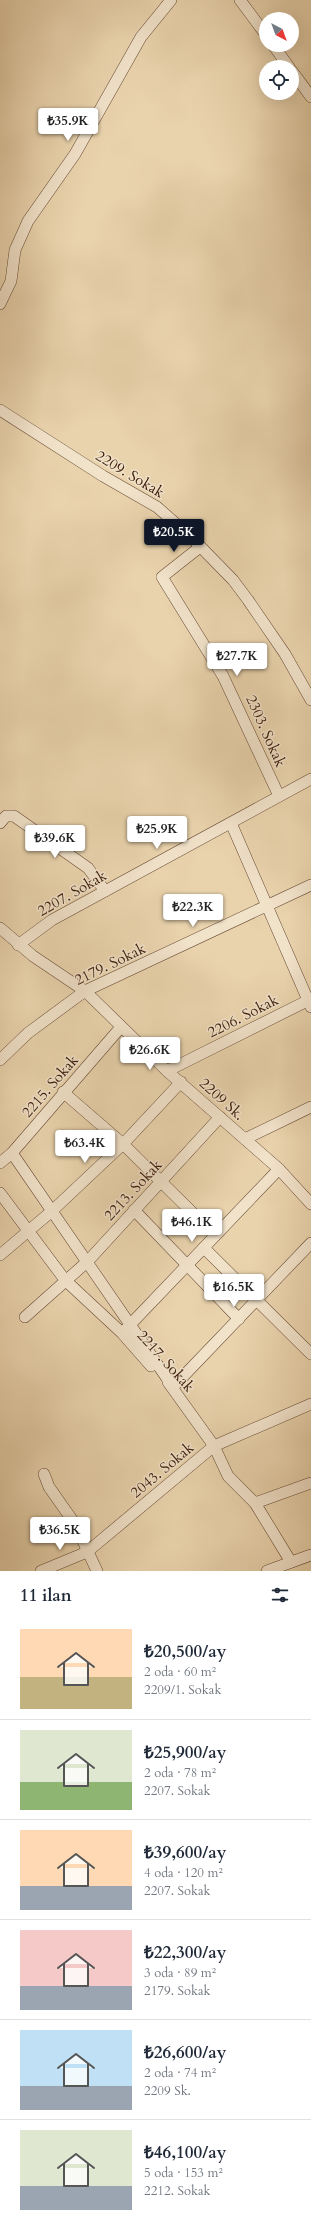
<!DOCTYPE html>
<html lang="tr">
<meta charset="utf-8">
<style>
body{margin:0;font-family:Cardo,serif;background:#f6f6f7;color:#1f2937;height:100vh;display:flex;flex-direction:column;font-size:15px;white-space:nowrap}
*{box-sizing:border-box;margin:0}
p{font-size:13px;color:#747a83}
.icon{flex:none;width:22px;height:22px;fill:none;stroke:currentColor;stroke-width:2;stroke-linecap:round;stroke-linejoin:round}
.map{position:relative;height:1571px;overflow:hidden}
.sheet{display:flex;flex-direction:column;background:#fff;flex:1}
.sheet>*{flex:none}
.needle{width:26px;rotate:139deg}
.controls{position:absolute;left:259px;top:12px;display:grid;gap:8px}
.controls a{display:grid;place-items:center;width:40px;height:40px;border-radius:50%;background:#fff;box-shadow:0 4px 16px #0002;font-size:20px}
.price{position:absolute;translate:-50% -34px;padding:0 9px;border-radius:4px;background:#fff;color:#222;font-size:13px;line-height:26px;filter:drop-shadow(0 1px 2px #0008)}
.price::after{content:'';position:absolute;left:50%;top:24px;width:12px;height:9px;margin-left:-6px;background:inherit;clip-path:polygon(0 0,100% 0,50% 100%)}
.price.selected{background:#111827;color:#fff}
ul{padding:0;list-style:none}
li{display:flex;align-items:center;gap:12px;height:100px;padding:0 20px}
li+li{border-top:1px solid #e0e1e3}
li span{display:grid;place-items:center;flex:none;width:112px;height:80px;border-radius:0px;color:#555}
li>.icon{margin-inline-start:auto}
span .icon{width:48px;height:48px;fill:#fffc;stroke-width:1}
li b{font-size:17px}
h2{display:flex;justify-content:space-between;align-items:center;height:48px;padding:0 20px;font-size:17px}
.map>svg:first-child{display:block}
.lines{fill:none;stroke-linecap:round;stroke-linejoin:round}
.minor-casing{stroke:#664933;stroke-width:12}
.minor{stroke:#f1e2ca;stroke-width:11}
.labels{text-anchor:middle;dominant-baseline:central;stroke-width:3;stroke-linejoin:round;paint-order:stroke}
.street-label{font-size:15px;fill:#3b1b0a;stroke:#f1e2ca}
</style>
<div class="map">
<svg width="311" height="1571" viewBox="0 0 311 1571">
<rect width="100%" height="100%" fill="#e9d3ad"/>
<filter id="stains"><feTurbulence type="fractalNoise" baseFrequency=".005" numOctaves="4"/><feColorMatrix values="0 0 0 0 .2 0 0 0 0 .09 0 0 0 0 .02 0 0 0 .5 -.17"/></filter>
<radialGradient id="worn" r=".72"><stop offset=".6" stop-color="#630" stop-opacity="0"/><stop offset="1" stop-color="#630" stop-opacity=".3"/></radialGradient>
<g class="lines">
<defs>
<g id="minor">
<path d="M 240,0 L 266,35"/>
<path d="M 273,45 L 289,67"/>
<path d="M 292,71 L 311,97"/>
<path d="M 0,304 L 11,281 L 15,250 L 28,221 L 75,154 L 141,37 L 171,0"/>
<path d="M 0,410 L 103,476 L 157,507 L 191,537 L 233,580 L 248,600 L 285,654 L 311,700"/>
<path d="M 200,547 L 162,577 L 223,676 L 279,796"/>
<path d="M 0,823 L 6,816 L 14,816 L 88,868 L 105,891"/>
<path d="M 231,823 L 311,1007"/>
<path d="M 0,928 L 33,956 L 85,991 L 167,1071 L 279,1169 L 311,1204"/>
<path d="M 18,945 L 52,920 L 311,779"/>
<path d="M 0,1060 L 28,1033 L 85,991 L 311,885"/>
<path d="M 167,1071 L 311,999"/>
<path d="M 63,1092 L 123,1144 L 215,1235"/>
<path d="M 245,1139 L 311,1107"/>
<path d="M 12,1153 L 173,1387 L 311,1243"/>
<path d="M 0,1163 L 12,1153 L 121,1027"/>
<path d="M 0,1193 L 65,1280 L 122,1333 L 151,1366"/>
<path d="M 134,1210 L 239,1319"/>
<path d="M 204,1248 L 311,1354"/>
<path d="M 0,1255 L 52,1211 L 123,1144 L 181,1082"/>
<path d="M 25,1317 L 88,1261 L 220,1117"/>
<path d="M 126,1329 L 279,1169"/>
<path d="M 168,1382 L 214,1446 L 228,1476 L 255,1503 L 291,1562"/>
<path d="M 44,1474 L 49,1487 L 75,1524 L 97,1571"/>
<path d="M 255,1503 L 311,1483"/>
<path d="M 41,1571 L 87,1552 L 214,1446 L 311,1404"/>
<path d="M 267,1571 L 311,1555"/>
</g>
</defs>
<use href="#minor" class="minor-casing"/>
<use href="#minor" class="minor"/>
</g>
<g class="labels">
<g class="street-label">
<text transform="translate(130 474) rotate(31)">2209. Sokak</text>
<text transform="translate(266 731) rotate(66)">2303. Sokak</text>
<text transform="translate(72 893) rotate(-30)">2207. Sokak</text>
<text transform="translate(110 964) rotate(-26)">2179. Sokak</text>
<text transform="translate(243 1016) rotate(-27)">2206. Sokak</text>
<text transform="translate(50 1086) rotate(-49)">2215. Sokak</text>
<text transform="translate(222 1099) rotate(42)">2209 Sk.</text>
<text transform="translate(133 1190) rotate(-47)">2213. Sokak</text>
<text transform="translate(166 1361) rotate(48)">2217. Sokak</text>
<text transform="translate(162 1470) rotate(-40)">2043. Sokak</text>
</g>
</g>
<rect width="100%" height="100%" filter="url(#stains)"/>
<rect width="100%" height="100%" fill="url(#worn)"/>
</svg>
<div class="controls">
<a><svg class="needle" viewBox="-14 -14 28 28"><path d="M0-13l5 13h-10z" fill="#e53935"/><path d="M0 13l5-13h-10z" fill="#747a83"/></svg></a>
<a><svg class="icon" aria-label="locate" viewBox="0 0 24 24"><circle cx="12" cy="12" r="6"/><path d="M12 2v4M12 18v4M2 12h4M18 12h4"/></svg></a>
</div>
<b class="price" style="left:68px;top:142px">₺35.9K</b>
<b class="price selected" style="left:174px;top:553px">₺20.5K</b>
<b class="price" style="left:237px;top:677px">₺27.7K</b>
<b class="price" style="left:157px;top:850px">₺25.9K</b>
<b class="price" style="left:55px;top:859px">₺39.6K</b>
<b class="price" style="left:193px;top:928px">₺22.3K</b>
<b class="price" style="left:150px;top:1071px">₺26.6K</b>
<b class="price" style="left:85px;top:1164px">₺63.4K</b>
<b class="price" style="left:192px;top:1243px">₺46.1K</b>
<b class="price" style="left:234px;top:1308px">₺16.5K</b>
<b class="price" style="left:60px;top:1551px">₺36.5K</b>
</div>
<section class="sheet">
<h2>11 ilan<svg class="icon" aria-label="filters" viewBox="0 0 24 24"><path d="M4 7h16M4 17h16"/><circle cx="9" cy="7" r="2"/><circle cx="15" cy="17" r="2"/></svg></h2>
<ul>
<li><span style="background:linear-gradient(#ffd9b3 60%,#c2b280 0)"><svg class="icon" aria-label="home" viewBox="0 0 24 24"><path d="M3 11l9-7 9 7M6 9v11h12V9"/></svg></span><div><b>₺20,500/ay</b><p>2 oda · 60 m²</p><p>2209/1. Sokak</p></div></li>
<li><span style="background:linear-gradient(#dfe7d0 65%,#8fb573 0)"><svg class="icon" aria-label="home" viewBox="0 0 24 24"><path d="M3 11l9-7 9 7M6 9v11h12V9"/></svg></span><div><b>₺25,900/ay</b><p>2 oda · 78 m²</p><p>2207. Sokak</p></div></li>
<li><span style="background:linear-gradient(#ffd9b3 70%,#9aa5b1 0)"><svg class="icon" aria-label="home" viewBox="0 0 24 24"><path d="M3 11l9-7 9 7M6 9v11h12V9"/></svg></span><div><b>₺39,600/ay</b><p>4 oda · 120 m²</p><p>2207. Sokak</p></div></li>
<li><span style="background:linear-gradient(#f6c9c9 70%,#9aa5b1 0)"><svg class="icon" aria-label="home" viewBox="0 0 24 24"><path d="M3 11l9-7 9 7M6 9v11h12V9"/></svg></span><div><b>₺22,300/ay</b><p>3 oda · 89 m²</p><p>2179. Sokak</p></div></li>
<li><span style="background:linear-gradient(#bfe0f5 70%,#9aa5b1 0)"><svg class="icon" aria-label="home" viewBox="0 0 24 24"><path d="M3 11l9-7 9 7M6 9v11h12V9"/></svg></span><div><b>₺26,600/ay</b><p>2 oda · 74 m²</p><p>2209 Sk.</p></div></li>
<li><span style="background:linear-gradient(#dfe7d0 70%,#9aa5b1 0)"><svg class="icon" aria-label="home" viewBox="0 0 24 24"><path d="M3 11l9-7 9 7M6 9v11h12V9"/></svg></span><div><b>₺46,100/ay</b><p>5 oda · 153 m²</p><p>2212. Sokak</p></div></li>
</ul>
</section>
